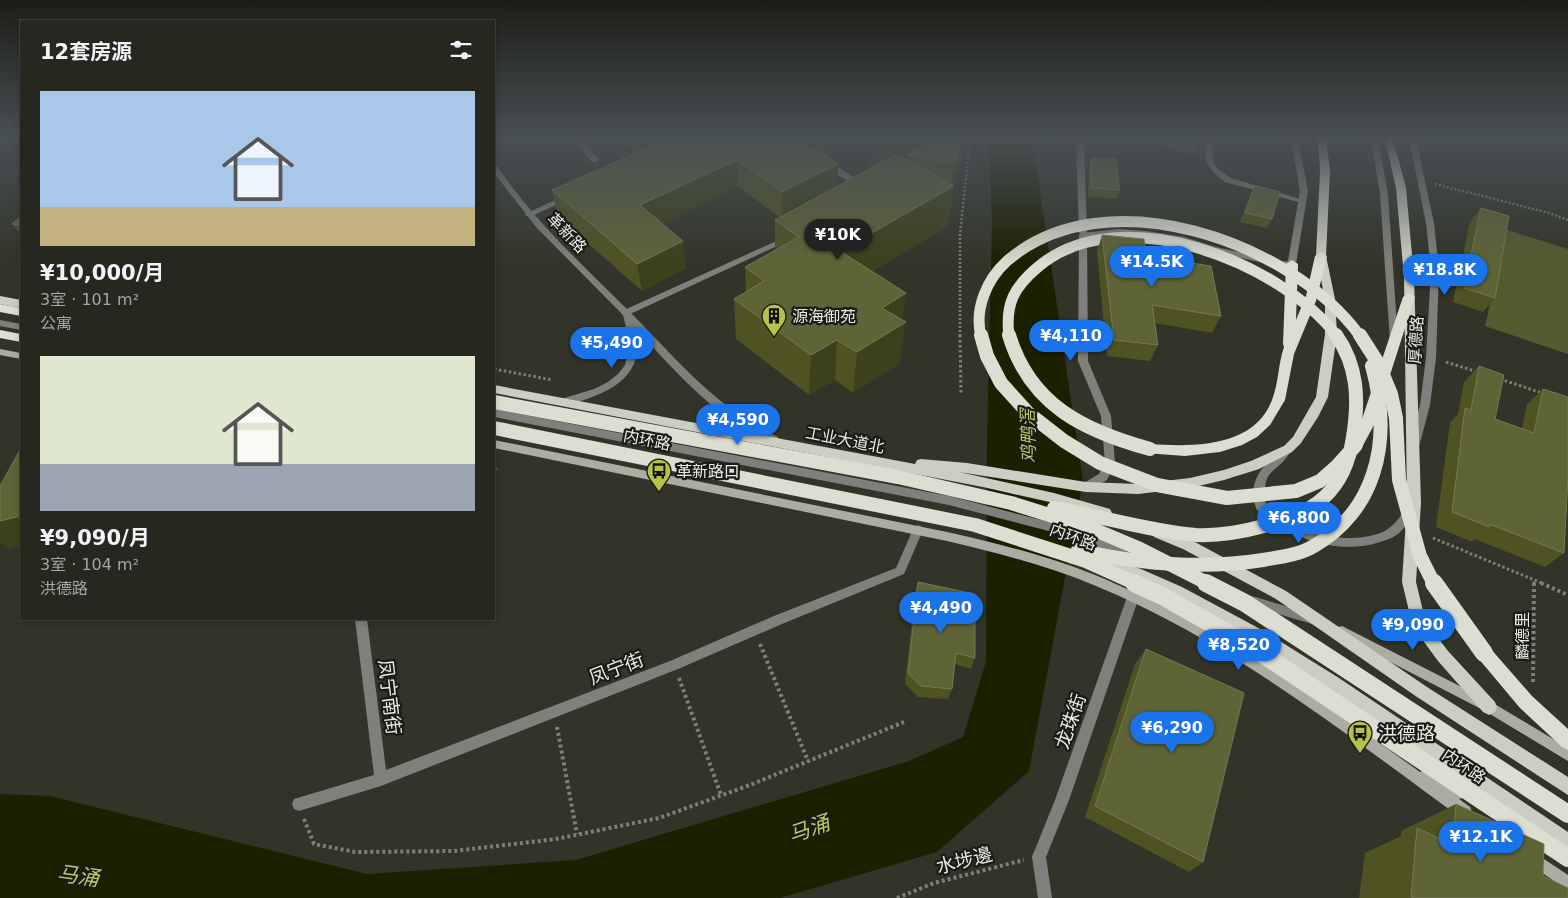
<!DOCTYPE html>
<html lang="zh">
<meta charset="utf-8">
<style>
body{margin:0;font-family:"DejaVu Sans","Noto Sans SC",sans-serif;background:#2e2f28;color:#f1f3f6;height:100vh;display:flex;flex-direction:column;font-size:19px;white-space:nowrap}
*{box-sizing:border-box;margin:0}
p{font-size:16px;color:#a4a5a4}
.icon{flex:none;width:28px;height:28px;fill:none;stroke:currentColor;stroke-width:2;stroke-linecap:round;stroke-linejoin:round}
.map{position:relative;flex:1;overflow:hidden}
.panel{position:absolute;left:20px;top:20px;width:475px;height:600px;display:flex;flex-direction:column;background:#26271f;border-radius:0px;box-shadow:0 2px 8px #0003,0 0 0 1px #42443d}
.panel>*{flex:none}
.price{position:absolute;translate:-50% -42px;padding:0 11px;border-radius:18px;background:#1a73e8;color:#fff;font-size:16px;line-height:32px;filter:drop-shadow(0 1px 2px #0008)}
.price::after{content:'';position:absolute;left:50%;top:30px;width:15px;height:11px;margin-left:-8px;background:inherit;clip-path:polygon(0 0,100% 0,50% 100%)}
.price.current{background:#222;color:#fff}
ul{padding:0;list-style:none}
li{display:grid;align-content:center;gap:10px;height:265px;padding:0 20px}
li span{display:grid;place-items:center;height:155px;border-radius:0px;color:#555}
li>.icon{margin-inline-start:auto}
span .icon{width:90px;height:90px;fill:#fffc;stroke-width:1}
li b{font-size:21px}
h2{display:flex;justify-content:space-between;align-items:center;height:60px;padding:0 20px;font-size:21px}
.map>svg:first-child{display:block}
.green{fill:#555b2e}
.water{fill:#1c1f00}
.lines{fill:none;stroke-linecap:round;stroke-linejoin:round}
.path-far2{stroke:#7e7f76;stroke-width:2.5;stroke-dasharray:2 2;stroke-linecap:butt}
.path-far1{stroke:#7e7f76;stroke-width:3;stroke-dasharray:2.5 2.5;stroke-linecap:butt}
.path{stroke:#7e7f76;stroke-width:4;stroke-dasharray:3 3;stroke-linecap:butt}
.service{fill:#7f807b;fill-rule:evenodd}
.minor{fill:#7f807b;fill-rule:evenodd}
.tertiary{fill:#7f807b;fill-rule:evenodd}
.secondary{fill:#abaca4;fill-rule:evenodd}
.primary{fill:#cccec3;fill-rule:evenodd}
.trunk{fill:#dcded2;fill-rule:evenodd}
.trunk-bridge-far2{stroke:#dcded2;stroke-width:11}
.trunk-bridge-far1{stroke:#dcded2;stroke-width:14}
.trunk-bridge{stroke:#dcded2;stroke-width:18}
.wall{fill:#4f5322;fill-rule:evenodd}
.shaded-wall{fill:#3c401c}
.building{fill:#5f6437;stroke:#757952}
.labels{text-anchor:middle;dominant-baseline:central;stroke-width:4.5;stroke-linejoin:round;paint-order:stroke}
.street-label{font-size:16px;fill:#eaebe4;stroke:#1a1b16}
.poi-label{font-size:16px;fill:#eaebe4;stroke:#1a1b16;text-anchor:start}
.water-label{font-size:18px;font-style:italic;fill:#bdc867;stroke:#1a1b16}
.near-street-label{font-size:19px;fill:#eaebe4;stroke:#1a1b16}
.near-poi-label{font-size:19px;fill:#eaebe4;stroke:#1a1b16;text-anchor:start}
.near-water-label{font-size:21px;font-style:italic;fill:#bdc867;stroke:#1a1b16}
</style>
<div class="map">
<svg width="1568" height="898" viewBox="0 0 1568 898">
<rect width="100%" height="100%" fill="#323429"/>
<path class="green" d="M 1507,230 L 1568,249 L 1568,354 L 1485,326 Z"/>
<path class="water" d="M 989,139 L 1034,139 L 1034,151 L 1083,481 L 1029,771 L 937,852 L 780,898 L 0,898 L 0,794 L 50,796 L 367,874 L 576,860 L 909,761 L 963,737 L 986,662 L 987,441 L 992,225 Z"/>
<g class="lines">
<g class="path-far2">
<path d="M 1435,184 L 1549,213 L 1568,220"/>
<path d="M 960,336 L 960,235 L 970,139"/>
</g>
<g class="path-far1">
<path d="M 960,335 L 961,395"/>
<path d="M 1446,362 L 1478,372"/>
<path d="M 494,369 L 553,380"/>
<path d="M 1500,379 L 1542,393"/>
<path d="M 494,469 L 499,470"/>
<path d="M 1433,538 L 1544,584"/>
<path d="M 1534,584 L 1534,581"/>
</g>
<g class="path">
<path d="M 1541,583 L 1568,595"/>
<path d="M 760,644 L 808,761"/>
<path d="M 679,678 L 721,795"/>
<path d="M 1533,682 L 1534,583"/>
<path d="M 557,727 L 577,834"/>
<path d="M 304,819 L 314,844 L 355,852 L 454,851 L 556,839 L 659,818 L 750,785 L 904,722"/>
<path d="M 897,898 L 934,883 L 1024,860"/>
</g>
<g class="service">
<path d="M 572,139 L 579,139 L 598,158 L 598,162 L 592,162 Z"/>
<path d="M 1076,139 L 1084,139 L 1087,233 L 1083,235 L 1079,233 Z"/>
<path d="M 1207,139 L 1214,139 L 1212,153 L 1214,163 L 1219,170 L 1231,178 L 1306,201 L 1302,203 L 1225,182 L 1214,173 L 1207,163 L 1205,153 Z"/>
<path d="M 918,525 L 922,527 L 923,530 L 904,574 L 782,624 L 678,669 L 381,786 L 299,811 L 294,809 L 292,804 L 294,799 L 374,775 L 355,619 L 367,619 L 386,770 L 670,661 L 774,616 L 896,568 L 914,527 Z"/>
<path d="M 1039,850 L 1044,852 L 1046,857 L 1052,898 L 1038,898 L 1032,857 L 1034,852 Z"/>
</g>
<g class="minor">
<path d="M 824,162 L 830,162 L 858,180 L 858,191 L 852,191 L 851,183 L 824,166 Z"/>
<path d="M 564,196 L 567,196 L 571,198 L 532,216 L 526,216 L 525,214 Z"/>
<path d="M 783,238 L 786,238 L 790,240 L 628,315 L 625,316 L 621,313 L 622,311 Z"/>
<path d="M 0,320 L 21,324 L 21,330 L 0,326 Z"/>
<path d="M 494,409 L 949,496 L 1064,526 L 1142,554 L 1144,557 L 1142,560 L 1138,562 L 1064,535 L 949,505 L 494,417 Z"/>
<path d="M 1286,447 L 1290,448 L 1291,451 C 1275,477 1261,466 1266,505 C 1295,529 1336,545 1374,535 C 1386,532 1394,526 1401,515 C 1403,513 1405,508 1407,506 C 1410,504 1412,505 1415,506 L 1416,509 C 1411,519 1404,530 1395,536 C 1390,539 1385,540 1380,542 C 1338,556 1290,538 1257,510 C 1245,482 1264,465 1282,448 Z"/>
<path d="M 1133,592 L 1137,593 L 1139,597 L 1069,800 L 1044,862 L 1039,864 L 1034,862 L 1032,857 L 1055,800 L 1127,597 L 1129,593 Z"/>
<path d="M 1252,596 L 1312,614 L 1316,615 L 1318,619 L 1316,623 L 1312,624 L 1252,606 L 1248,605 L 1246,601 L 1248,597 Z"/>
</g>
<g class="tertiary">
<path d="M 1291,139 L 1298,139 L 1308,191 L 1296,264 C 1293,268 1282,268 1279,264 L 1280,262 L 1288,261 L 1300,191 Z"/>
<path d="M 1371,139 L 1378,139 L 1388,194 L 1398,341 L 1394,344 L 1390,341 L 1380,194 Z"/>
<path d="M 1409,139 L 1416,139 L 1434,223 L 1439,270 L 1436,358 L 1430,405 L 1420,443 L 1419,446 L 1411,446 L 1410,443 L 1420,405 L 1426,358 L 1431,270 L 1426,223 Z"/>
<path d="M 494,166 L 497,166 C 534,220 581,264 628,310 C 678,360 712,405 778,437 L 779,440 L 778,443 C 771,445 766,440 760,437 C 709,412 673,368 634,327 C 649,380 605,394 564,406 L 561,405 L 559,402 L 561,399 L 594,389 L 608,382 L 618,374 L 625,365 L 628,352 L 628,336 L 623,315 L 537,228 L 494,173 Z"/>
<path d="M 1119,229 L 1146,231 L 1184,237 L 1216,247 L 1266,258 L 1267,260 L 1263,263 L 1211,251 L 1183,241 L 1146,235 L 1119,233 L 1087,237 L 1088,361 L 1111,416 L 1115,462 L 1107,480 L 1086,491 L 1082,490 L 1081,487 L 1082,484 L 1099,474 L 1105,462 L 1101,416 L 1078,361 L 1079,235 L 1083,233 Z"/>
</g>
<g class="secondary">
<path d="M 0,349 L 21,353 L 21,359 L 0,355 Z"/>
<path d="M 494,440 L 947,532 C 1001,544 1056,558 1107,580 C 1220,629 1320,700 1420,772 L 1423,770 L 1463,788 L 1465,793 L 1463,798 L 1459,799 L 1470,807 L 1472,812 L 1470,817 L 1465,819 L 1460,817 C 1345,734 1228,640 1096,586 C 1048,566 998,553 947,541 L 494,448 Z"/>
<path d="M 1342,626 L 1493,703 L 1568,748 L 1568,761 L 1485,711 L 1338,635 L 1336,631 L 1338,627 Z"/>
<path d="M 1532,851 L 1568,875 L 1568,890 L 1527,863 L 1525,858 L 1527,853 Z"/>
</g>
<g class="primary">
<path d="M 1318,139 L 1326,139 L 1330,171 L 1326,256 L 1335,299 L 1337,334 L 1328,397 L 1318,417 L 1301,443 L 1292,452 L 1259,469 L 1224,480 L 1190,488 L 1138,494 L 1086,492 L 959,472 L 1054,493 L 1110,509 L 1112,513 L 1110,517 L 1105,518 L 1054,503 L 983,487 L 494,393 L 494,385 L 915,464 L 917,460 L 921,459 L 967,463 L 1086,482 L 1138,484 L 1190,478 L 1224,470 L 1251,461 L 1284,446 L 1293,437 L 1316,397 L 1325,334 L 1325,299 L 1316,256 L 1320,171 Z"/>
<path d="M 1385,139 L 1393,139 L 1406,188 L 1414,277 L 1421,503 L 1416,582 L 1423,611 L 1429,626 L 1448,651 L 1495,702 L 1497,707 L 1495,712 L 1489,715 L 1483,712 L 1438,661 L 1419,635 L 1409,611 L 1402,582 L 1407,503 L 1404,277 L 1396,188 Z"/>
<path d="M 0,296 L 21,300 L 21,308 L 0,304 Z"/>
<path d="M 1159,527 L 1193,541 L 1286,591 L 1427,687 L 1568,777 L 1568,795 L 1417,697 L 1276,599 L 1183,549 L 1154,537 L 1152,533 L 1154,529 Z"/>
<path d="M 1093,552 L 1141,569 L 1182,587 L 1262,630 L 1339,678 L 1568,832 L 1568,851 L 1462,781 L 1328,688 L 1252,639 L 1172,596 L 1088,562 L 1086,558 L 1088,554 Z"/>
</g>
<g class="trunk">
<path d="M 1321,252 L 1327,256 L 1316,301 L 1294,354 L 1285,400 L 1270,425 L 1257,437 L 1242,445 L 1220,452 L 1185,456 L 1145,453 L 1143,449 L 1145,445 L 1150,444 C 1192,447 1254,448 1272,400 C 1279,382 1278,364 1284,347 L 1283,344 L 1286,264 L 1292,260 L 1298,264 L 1296,320 L 1306,296 L 1315,256 Z"/>
<path d="M 1409,293 L 1415,297 L 1374,425 L 1361,449 L 1356,450 L 1351,449 L 1349,445 L 1360,425 L 1403,297 Z"/>
<path d="M 0,304 L 21,308 L 21,316 L 0,312 Z"/>
<path d="M 0,330 L 21,334 L 21,342 L 0,338 Z"/>
<path d="M 1484,645 L 1490,648 L 1532,696 L 1568,729 L 1568,750 L 1562,747 L 1520,708 L 1478,658 L 1476,653 L 1478,648 Z"/>
</g>
<g class="trunk-bridge-far2">
<path d="M 981,336 C 974,309 987,279 1007,261 C 1105,176 1291,241 1360,336"/>
<path d="M 1009,336 C 1005,304 1014,287 1038,267 C 1119,198 1279,261 1337,336"/>
</g>
<g class="trunk-bridge-far1">
<path d="M 981,335 L 987,356 L 1001,383 L 1028,413 L 1064,441 L 1100,463 L 1157,485 L 1227,498 L 1296,491 L 1320,481 L 1337,466 L 1356,445"/>
<path d="M 1009,335 C 1030,405 1084,431 1150,449"/>
<path d="M 1360,335 L 1378,363 L 1391,394 L 1396,418 L 1399,480 L 1420,556 L 1434,584"/>
<path d="M 494,402 L 898,477 L 1011,503 L 1088,527 L 1140,549 L 1209,584"/>
<path d="M 494,428 L 975,525 L 1086,561 L 1137,584"/>
<path d="M 1054,508 C 1101,516 1148,531 1196,535 C 1219,536 1242,532 1264,526 C 1315,513 1345,491 1353,437 C 1359,400 1358,366 1336,335"/>
<path d="M 1078,550 C 1139,564 1200,570 1263,560 C 1280,557 1299,555 1314,546 C 1342,530 1363,505 1373,474 C 1385,438 1382,402 1372,366"/>
</g>
<g class="trunk-bridge">
<path d="M 1134,583 L 1162,596 L 1249,645 L 1568,858"/>
<path d="M 1206,583 L 1245,603 L 1568,814"/>
<path d="M 1434,583 L 1484,653"/>
</g>
</g>
<g class="wall">
<path d="M 622,139 L 859,139 L 827,156 L 838,164 L 837,186 L 869,169 L 871,142 L 872,139 L 965,139 L 960,165 L 953,185 L 954,186 L 947,227 L 872,271 L 902,320 L 900,363 L 853,393 L 835,380 L 809,395 L 736,339 L 734,299 L 746,292 L 745,267 L 775,250 L 775,220 L 780,217 L 738,187 L 662,224 L 686,268 L 642,291 L 558,217 L 552,190 L 637,153 L 623,144 ZM 936,140 L 907,155 L 907,159 L 903,157 Z"/>
<path d="M 1038,139 L 1075,139 L 1074,143 L 1038,141 Z"/>
<path d="M 1146,139 L 1200,139 L 1194,154 L 1145,143 Z"/>
<path d="M 1091,158 L 1120,190 L 1117,199 L 1088,197 L 1089,167 Z"/>
<path d="M 1255,186 L 1272,219 L 1267,228 L 1240,222 L 1250,195 Z"/>
<path d="M 1481,208 L 1495,298 L 1483,312 L 1453,302 L 1470,222 Z"/>
<path d="M 21,217 L 21,235 L 12,224 Z"/>
<path d="M 1102,235 L 1146,256 L 1221,316 L 1212,333 L 1155,323 L 1158,345 L 1150,361 L 1107,356 L 1097,252 Z"/>
<path d="M 1479,366 L 1495,419 L 1522,429 L 1527,404 L 1543,389 L 1564,553 L 1545,567 L 1475,539 L 1472,542 L 1436,527 L 1450,423 L 1458,414 L 1464,382 Z"/>
<path d="M 918,582 L 975,658 L 971,669 L 955,664 L 952,689 L 948,699 L 918,697 L 905,684 L 915,593 Z"/>
<path d="M 1146,649 L 1203,862 L 1189,872 L 1085,817 L 1135,664 Z"/>
<path d="M 1456,804 L 1543,876 L 1568,898 L 1359,898 L 1365,853 L 1401,836 L 1401,831 Z"/>
</g>
<g class="shaded-wall">
<path d="M 643,139 L 650,139 L 653,156 L 646,159 Z"/>
<path d="M 809,139 L 817,139 L 816,162 L 804,142 Z"/>
<path d="M 826,139 L 859,139 L 825,157 Z"/>
<path d="M 876,139 L 936,139 L 868,175 L 871,142 Z"/>
<path d="M 963,139 L 965,139 L 960,165 L 952,187 L 954,186 L 947,227 L 838,292 L 840,251 L 950,188 L 955,163 Z"/>
<path d="M 737,160 L 738,187 L 644,233 L 640,205 Z"/>
<path d="M 838,164 L 837,191 L 782,219 L 782,192 Z"/>
<path d="M 683,241 L 686,268 L 642,291 L 637,264 Z"/>
<path d="M 906,293 L 902,324 L 906,322 L 900,363 L 853,393 L 857,352 L 882,308 Z"/>
<path d="M 837,340 L 835,380 L 809,395 L 811,355 Z"/>
<path d="M 21,516 L 21,546 L 8,549 L 0,543 L 0,521 Z"/>
</g>
<g class="building">
<path d="M 653,139 L 809,139 L 804,142 L 838,164 L 782,192 L 737,160 L 640,205 L 683,241 L 637,264 L 552,190 L 659,143 Z"/>
<path d="M 937,139 L 963,139 L 955,163 L 907,155 Z"/>
<path d="M 1189,139 L 1200,139 L 1199,141 Z"/>
<path d="M 897,154 L 954,186 L 840,251 L 906,293 L 882,308 L 906,322 L 857,352 L 837,340 L 811,355 L 734,299 L 764,281 L 745,267 L 799,237 L 775,220 Z"/>
<path d="M 1091,158 L 1116,159 L 1120,190 L 1091,188 Z"/>
<path d="M 1255,186 L 1280,192 L 1272,219 L 1245,213 Z"/>
<path d="M 1481,208 L 1509,216 L 1495,298 L 1464,288 Z"/>
<path d="M 21,217 L 21,225 L 12,224 Z"/>
<path d="M 1102,235 L 1144,239 L 1146,256 L 1211,266 L 1221,316 L 1152,305 L 1158,345 L 1114,340 Z"/>
<path d="M 1479,366 L 1504,375 L 1495,419 L 1534,433 L 1543,389 L 1568,397 L 1568,477 L 1564,553 L 1489,524 L 1489,527 L 1452,512 L 1465,408 L 1471,410 Z"/>
<path d="M 21,448 L 21,516 L 0,521 L 0,486 Z"/>
<path d="M 918,582 L 975,594 L 975,658 L 956,653 L 952,689 L 921,686 L 908,673 Z"/>
<path d="M 1146,649 L 1244,693 L 1203,862 L 1095,806 Z"/>
<path d="M 1456,804 L 1544,844 L 1543,876 L 1568,888 L 1568,898 L 1414,898 L 1411,897 L 1417,828 L 1453,845 Z"/>
</g>
<linearGradient id="sky" x2="0" y2="1"><stop stop-color="#1c1d17"/><stop offset="0.52" stop-color="#495054"/><stop offset="1" stop-color="#495054" stop-opacity="0"/></linearGradient>
<rect width="1568" height="265" fill="url(#sky)"/>
<defs>
<symbol id="building-pin" viewBox="-11 -11 22 30"><path d="M0 17L-7.5 6A9.5 9.5 0 1 1 7.5 6Z" fill="#b6c249" stroke="#1a1b16"/><path d="M-4-6H4V6H1V3H-1V6H-4ZM-2.5-4.3h1.7v1.8h-1.7ZM.8-4.3h1.7v1.8H.8ZM-2.5-1h1.7V.8h-1.7ZM.8-1h1.7V.8H.8Z" fill="#111"/></symbol>
<symbol id="bus-pin" viewBox="-11 -11 22 30"><path d="M0 17L-7.5 6A9.5 9.5 0 1 1 7.5 6Z" fill="#b6c249" stroke="#1a1b16"/><path d="M-5-6H5V4H4V6H2V4H-2V6H-4V4H-5ZM-3.5-4V0h7V-4ZM-3.5 1.2v1.5H-2V1.2ZM2 1.2v1.5H3.5V1.2Z" fill="#111"/></symbol>
</defs>
<g fill-rule="evenodd">
<use href="#building-pin" x="760" y="302" width="28" height="38"/>
<use href="#bus-pin" x="645" y="457" width="28" height="38"/>
<use href="#bus-pin" x="1346" y="719" width="28" height="38"/>
</g>
<g class="labels">
<g class="street-label">
<text transform="translate(567 233) rotate(46)">革新路</text>
<text transform="translate(1416 340) rotate(-87)">厚德路</text>
<text transform="translate(647 440) rotate(11)">内环路</text>
<text transform="translate(845 440) rotate(11)">工业大道北</text>
<text transform="translate(1073 537) rotate(20)">内环路</text>
<text transform="translate(1522 636) rotate(-90)">麟德里</text>
<text transform="translate(1464 766) rotate(34)">内环路</text>
</g>
<g class="poi-label">
<text x="792" y="316">源海御苑</text>
<text x="676" y="471">革新路口</text>
</g>
<g class="water-label">
<text transform="translate(1028 436) rotate(-91)">鸡鸭滘</text>
</g>
<g class="near-street-label">
<text transform="translate(616 668) rotate(-21)">凤宁街</text>
<text transform="translate(390 697) rotate(83)">凤宁南街</text>
<text transform="translate(1070 721) rotate(-71)">龙珠街</text>
<text transform="translate(964 860) rotate(-14)">水埗邊</text>
</g>
<g class="near-poi-label">
<text x="1378" y="733">洪德路</text>
</g>
<g class="near-water-label">
<text transform="translate(809 829) rotate(-19)">马涌</text>
<text transform="translate(78 876) rotate(8)">马涌</text>
</g>
</g>
</svg>
<b class="price current" style="left:838px;top:261px">¥10K</b>
<b class="price" style="left:1152px;top:288px">¥14.5K</b>
<b class="price" style="left:1445px;top:296px">¥18.8K</b>
<b class="price" style="left:1071px;top:362px">¥4,110</b>
<b class="price" style="left:612px;top:369px">¥5,490</b>
<b class="price" style="left:738px;top:446px">¥4,590</b>
<b class="price" style="left:1299px;top:544px">¥6,800</b>
<b class="price" style="left:941px;top:634px">¥4,490</b>
<b class="price" style="left:1413px;top:651px">¥9,090</b>
<b class="price" style="left:1239px;top:671px">¥8,520</b>
<b class="price" style="left:1172px;top:754px">¥6,290</b>
<b class="price" style="left:1481px;top:863px">¥12.1K</b>
<section class="panel">
<h2>12套房源<svg class="icon" aria-label="filters" viewBox="0 0 24 24"><path d="M4 7h16M4 17h16"/><circle cx="9" cy="7" r="2"/><circle cx="15" cy="17" r="2"/></svg></h2>
<ul>
<li><span style="background:linear-gradient(#a9c7e8 75%,#c2b280 0)"><svg class="icon" aria-label="home" viewBox="0 0 24 24"><path d="M3 11l9-7 9 7M6 9v11h12V9"/></svg></span><div><b>¥10,000/月</b><p>3室 · 101 m²</p><p>公寓</p></div></li>
<li><span style="background:linear-gradient(#dfe7d0 70%,#9aa5b1 0)"><svg class="icon" aria-label="home" viewBox="0 0 24 24"><path d="M3 11l9-7 9 7M6 9v11h12V9"/></svg></span><div><b>¥9,090/月</b><p>3室 · 104 m²</p><p>洪德路</p></div></li>
</ul>
</section>
</div>
